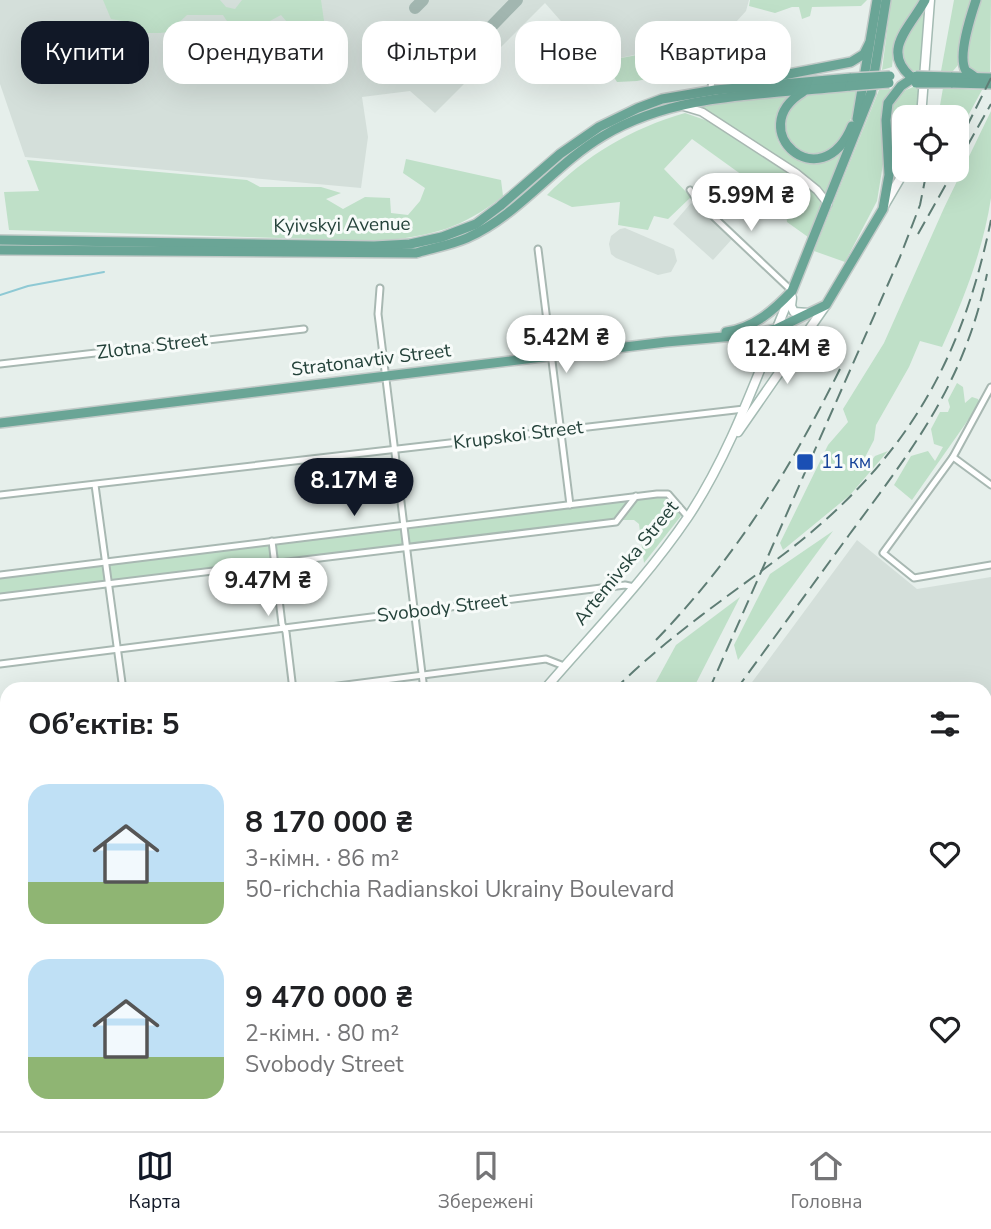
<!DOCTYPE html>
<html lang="uk">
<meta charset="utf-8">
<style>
body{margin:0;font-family:"Nunito Sans",sans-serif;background:#f2f2f2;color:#202124;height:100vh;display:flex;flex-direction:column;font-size:26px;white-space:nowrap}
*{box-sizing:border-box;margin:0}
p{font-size:23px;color:#757577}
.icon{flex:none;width:38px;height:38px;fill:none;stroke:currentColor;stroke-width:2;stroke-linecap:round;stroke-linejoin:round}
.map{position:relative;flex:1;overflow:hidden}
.sheet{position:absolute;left:0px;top:682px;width:992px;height:450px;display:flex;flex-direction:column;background:#fff;border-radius:21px 21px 0 0;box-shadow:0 7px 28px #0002}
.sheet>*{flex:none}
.top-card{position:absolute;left:21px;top:21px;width:950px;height:63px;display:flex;gap:14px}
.fabs{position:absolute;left:892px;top:105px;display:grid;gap:14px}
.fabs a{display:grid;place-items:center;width:77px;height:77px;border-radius:14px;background:#fff;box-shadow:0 7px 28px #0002;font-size:35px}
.price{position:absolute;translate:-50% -60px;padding:0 16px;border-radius:24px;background:#fff;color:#222;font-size:23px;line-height:46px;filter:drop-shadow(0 2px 4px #0008)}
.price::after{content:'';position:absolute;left:50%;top:42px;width:21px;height:16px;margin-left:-10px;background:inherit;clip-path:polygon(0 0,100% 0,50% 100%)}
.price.current{background:#111827;color:#fff}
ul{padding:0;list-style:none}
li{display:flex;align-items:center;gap:21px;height:175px;padding:0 28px}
li span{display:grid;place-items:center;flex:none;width:196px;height:140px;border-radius:21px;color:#555}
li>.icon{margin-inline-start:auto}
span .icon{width:84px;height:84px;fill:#fffc;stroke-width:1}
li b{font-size:30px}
h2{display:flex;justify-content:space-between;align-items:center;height:84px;padding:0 28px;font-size:30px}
.tag{padding:0 24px;border-radius:21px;background:#fff;box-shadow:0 7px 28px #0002;font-size:24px;line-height:63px}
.tag.current{background:#111827;color:#fff}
.tab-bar{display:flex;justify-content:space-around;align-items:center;height:98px;border-top:2px solid #e0e0e0;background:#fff;font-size:19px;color:#757577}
.tab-bar a{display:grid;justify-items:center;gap:4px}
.tab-bar .current{color:#111827}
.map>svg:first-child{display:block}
.built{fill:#d4dfda}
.green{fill:#bfe0c8}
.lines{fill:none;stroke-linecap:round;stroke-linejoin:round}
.stream{stroke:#8ec9d4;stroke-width:2}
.taxiway{stroke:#a2b6b0;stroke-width:12}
.minor-casing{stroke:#a8b8b2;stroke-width:9}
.tertiary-casing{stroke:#a8b8b2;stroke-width:10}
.secondary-casing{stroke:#a4bbb3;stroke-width:11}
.primary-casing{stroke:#c2cac8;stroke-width:12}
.minor{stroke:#fff;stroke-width:5}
.tertiary{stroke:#fff;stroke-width:7}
.secondary{stroke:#fff;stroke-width:8}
.primary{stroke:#6aa596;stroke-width:9}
.tram{stroke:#5f7d75;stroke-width:2}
.rail{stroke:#5f7d75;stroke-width:2;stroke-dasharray:14 7;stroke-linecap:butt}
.primary-bridge-casing{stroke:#c2cac8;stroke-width:12;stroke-linecap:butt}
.primary-bridge{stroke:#6aa596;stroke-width:9}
.transit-dot{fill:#1a4fb4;stroke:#f7fbf9;stroke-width:2.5}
.labels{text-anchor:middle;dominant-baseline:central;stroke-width:6;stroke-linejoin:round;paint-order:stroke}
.street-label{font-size:19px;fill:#24423a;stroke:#f7fbf9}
.transit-label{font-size:19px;fill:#164399;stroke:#f7fbf9;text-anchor:start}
</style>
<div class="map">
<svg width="991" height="1131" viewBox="0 0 991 1131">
<rect width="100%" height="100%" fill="#e6efeb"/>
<g class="built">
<path d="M 0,0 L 749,0 L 746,11 L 727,32 L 706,43 L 695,41 L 616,59 L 603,69 L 545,3 L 435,113 L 410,91 L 362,97 L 368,137 L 361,188 L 25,157 L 0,84 Z"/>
<path d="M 691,203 L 732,239 L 713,260 L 673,224 Z"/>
<path d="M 625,228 L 674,249 L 677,261 L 671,272 L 658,275 L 616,258 L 611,254 L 609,244 L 611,236 L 620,229 Z"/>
<path d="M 857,540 L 917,589 L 991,577 L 991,1000 L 985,998 L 985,690 L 747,689 Z"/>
<path d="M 985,1049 L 991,1051 L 991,1131 L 835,1131 L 835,1125 L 985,1125 Z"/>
</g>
<g class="green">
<path d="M 103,0 L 220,0 L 226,7 L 235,9 L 242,0 L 321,0 L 325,28 L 299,36 L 281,15 L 255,29 L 234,32 L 223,15 L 187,15 L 169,32 L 159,33 L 143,33 L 123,21 L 111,19 Z"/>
<path d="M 750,0 L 867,0 L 861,6 L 812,7 L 810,16 L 802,19 L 799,7 L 792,7 L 775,13 L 749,6 Z"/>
<path d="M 891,0 L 921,0 L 894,47 L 892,67 L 882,70 Z"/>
<path d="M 954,0 L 972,0 L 967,11 L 958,65 L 953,71 L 941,71 Z"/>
<path d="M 980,0 L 991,0 L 990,73 C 983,73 974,74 969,66 C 962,54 975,13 980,0 Z"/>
<path d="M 927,2 L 923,71 L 913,71 L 905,66 L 900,49 Z"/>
<path d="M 658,51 L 665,75 L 637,81 L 617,82 L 610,71 L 616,59 Z"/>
<path d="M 913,87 L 922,88 L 918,117 L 905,117 L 905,163 L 891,189 C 891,170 885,114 894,100 C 899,93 906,90 913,87 Z"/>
<path d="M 943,88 L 982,90 L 957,136 L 957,117 L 938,117 Z"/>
<path d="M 891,89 L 881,122 L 883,164 L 877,201 L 845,262 L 814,251 L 879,90 Z"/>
<path d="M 859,90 C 853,118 847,134 827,154 L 805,155 L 788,145 L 784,121 C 804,85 822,93 859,90 Z"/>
<path d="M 797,94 C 791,102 780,113 778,122 C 767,158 818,174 844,149 L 828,197 L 811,180 L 703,111 L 690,106 Z"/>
<path d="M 991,111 C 991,140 991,170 991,198 C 983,250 964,299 942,347 L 920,341 L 909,367 L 876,425 L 874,440 L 862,463 L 867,467 L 875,456 L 888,451 L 850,495 L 783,550 L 780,543 L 828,445 L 848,422 L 843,409 L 884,343 L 944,208 Z"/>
<path d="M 685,113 L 708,121 L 813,190 L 822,205 L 808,237 L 787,222 L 786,213 L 773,191 L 749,180 L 692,139 L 664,169 L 691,197 L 668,219 L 654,216 L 648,230 L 618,225 L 620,202 L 572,207 L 547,195 C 585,156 632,128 685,113 Z"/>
<path d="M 406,159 L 501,180 L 503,196 C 461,229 434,235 382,241 L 9,230 L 4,192 L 39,191 L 27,160 L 247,180 L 260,187 L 321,187 L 341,193 L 326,199 L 343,209 L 365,197 L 390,198 L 391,213 L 408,215 L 420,201 L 425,188 L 403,173 Z"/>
<path d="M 957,383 L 963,387 L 965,403 L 972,397 L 978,399 L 980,403 L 912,500 L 894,485 L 911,456 L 928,451 L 935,461 L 943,447 L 934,444 L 931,429 L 940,412 L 948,412 L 950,407 L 948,400 Z"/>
<path d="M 657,496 L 666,497 L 681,516 L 644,563 L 639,524 L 634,520 L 615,520 L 0,594 L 0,577 Z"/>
<path d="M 833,531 L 738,660 L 734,645 L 770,574 Z"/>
<path d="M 740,597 L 693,689 L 652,689 L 676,645 Z"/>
</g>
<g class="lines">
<path class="stream" d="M 0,295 L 28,286 L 104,272"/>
<g class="taxiway">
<path d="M 415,8 L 423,0"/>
<path d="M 448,71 L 517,0"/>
</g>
<defs>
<g id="minor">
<path d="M 711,91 L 712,75 L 735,26"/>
<path d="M 690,190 L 699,203 L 792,291"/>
<path d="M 538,249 L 570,505"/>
<path d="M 380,288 L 378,314 L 424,690"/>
<path d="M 0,364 L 304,329"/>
<path d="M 991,387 L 953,457 L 883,553 L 914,578 L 991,565"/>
<path d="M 953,457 L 991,485"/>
<path d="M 95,485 L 123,690"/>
<path d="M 0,495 L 744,409"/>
<path d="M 272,541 L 282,624 L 286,632 L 293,690"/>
<path d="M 0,575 L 657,494 L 668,494 L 688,517"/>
<path d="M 0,597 L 616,522 L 636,496"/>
<path d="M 0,664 L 625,585 L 634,587"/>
<path d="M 307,690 L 546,659 L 564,666"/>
<path d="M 0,729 L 7,728"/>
<path d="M 0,790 L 7,789"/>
<path d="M 0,826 L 7,825"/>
<path d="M 0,1080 L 7,1079"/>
<path d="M 742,1125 L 748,1131"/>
<path d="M 61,1131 L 69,1125"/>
<path d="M 467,1131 L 471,1125"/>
<path d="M 639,1131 L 644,1125"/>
</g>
<g id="tertiary">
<path d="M 682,106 L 702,112 L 796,173 L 817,190 L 828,204"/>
<path d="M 0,984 L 7,1040"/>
<path d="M 18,1125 L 18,1131"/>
</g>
<g id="secondary">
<path d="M 921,117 L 930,0"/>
<path d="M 884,206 L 905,170"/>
<path d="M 792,298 L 791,306 L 794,312 L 808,313"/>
<path d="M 738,432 L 826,305"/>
<path d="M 544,690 C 593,633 646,579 688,517 C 733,449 759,369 791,294"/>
<path d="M 104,1131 L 110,1125"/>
</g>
<g id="primary">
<path d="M 910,76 C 881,50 911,26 925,0"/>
<path d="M 951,77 L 991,78"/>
<path d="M 975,77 C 975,77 967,71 966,71 C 957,57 971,15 976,0"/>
<path d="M 951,83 L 991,84"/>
<path d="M 737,84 L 851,62 L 864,54 L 869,44"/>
<path d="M 803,92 C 742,129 821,201 852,126"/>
<path d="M 857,119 L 877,0"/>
<path d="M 0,240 L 374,246 L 410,244 L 442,237 L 476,224 L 500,206 L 560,154 L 599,127 L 638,108 L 662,99 L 715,90 L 851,78"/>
<path d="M 0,250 L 416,253 C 433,248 451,245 467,238 C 519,215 554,165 603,136 C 676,92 768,95 850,86"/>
<path d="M 726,332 C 754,328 774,310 792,291 L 871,93 L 886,0"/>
<path d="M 0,423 L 666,342 L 746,335 L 776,329 L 826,305 L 883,209 L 889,175 L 886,120 L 888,103 L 901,86 L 910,80 L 910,76"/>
</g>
</defs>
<use href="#minor" class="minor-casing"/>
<use href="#tertiary" class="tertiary-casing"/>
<use href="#secondary" class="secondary-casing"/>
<use href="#primary" class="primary-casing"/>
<use href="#minor" class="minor"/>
<use href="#tertiary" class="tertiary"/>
<use href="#secondary" class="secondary"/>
<use href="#primary" class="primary"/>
<g class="tram">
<path d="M 985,1040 L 991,1043"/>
<path d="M 498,1131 L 505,1125"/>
</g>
<g class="rail">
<path d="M 931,117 L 932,110"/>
<path d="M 957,146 L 991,78"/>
<path d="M 957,164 L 991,104"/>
<path d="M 918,234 L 954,170"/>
<path d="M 656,640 C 738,555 791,468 843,363"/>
<path d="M 614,690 C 666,638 726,598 784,554 C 902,464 961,366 991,220"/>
<path d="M 709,690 L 900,257 L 920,205 L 927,170"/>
<path d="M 736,690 C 774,638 811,587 849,535 C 914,447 964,384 987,274"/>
<path d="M 827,1125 L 827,1131"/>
<path d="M 846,1125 L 850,1131"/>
<path d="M 156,1131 L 162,1125"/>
<path d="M 239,1131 L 245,1125"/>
<path d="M 363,1131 L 371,1125"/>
</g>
<defs>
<g id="primary-bridge">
<path d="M 916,76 L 951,77"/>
<path d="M 851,78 L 890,76"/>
<path d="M 916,83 L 951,83"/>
<path d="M 850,86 L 889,83"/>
</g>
</defs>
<use href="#primary-bridge" class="primary-bridge-casing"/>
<use href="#primary-bridge" class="primary-bridge"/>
</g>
<rect class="transit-dot" x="796" y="453" width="18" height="18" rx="3.5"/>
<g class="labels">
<g class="street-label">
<text transform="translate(342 225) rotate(-1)">Kyivskyi Avenue</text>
<text transform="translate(152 346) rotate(-7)">Zlotna Street</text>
<text transform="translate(371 360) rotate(-7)">Stratonavtiv Street</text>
<text transform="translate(518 435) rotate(-7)">Krupskoi Street</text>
<text transform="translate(626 563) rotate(-51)">Artemivska Street</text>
<text transform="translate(442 608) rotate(-7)">Svobody Street</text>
</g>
<g class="transit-label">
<text x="821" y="462">11 км</text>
</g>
</g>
</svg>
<div class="fabs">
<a><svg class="icon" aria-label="locate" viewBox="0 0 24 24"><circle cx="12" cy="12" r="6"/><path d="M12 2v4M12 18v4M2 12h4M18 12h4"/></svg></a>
</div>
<b class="price" style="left:751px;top:233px">5.99M ₴</b>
<b class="price" style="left:566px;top:375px">5.42M ₴</b>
<b class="price" style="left:787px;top:386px">12.4M ₴</b>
<b class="price current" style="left:354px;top:518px">8.17M ₴</b>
<b class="price" style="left:268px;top:618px">9.47M ₴</b>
<div class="top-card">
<a class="tag current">Купити</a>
<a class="tag">Орендувати</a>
<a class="tag">Фільтри</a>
<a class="tag">Нове</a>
<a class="tag">Квартира</a>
</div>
<section class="sheet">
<h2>Об’єктів: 5<svg class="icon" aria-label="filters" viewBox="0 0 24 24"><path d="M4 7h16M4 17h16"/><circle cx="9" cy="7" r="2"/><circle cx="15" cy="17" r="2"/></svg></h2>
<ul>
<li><span style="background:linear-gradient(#bfe0f5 70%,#8fb573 0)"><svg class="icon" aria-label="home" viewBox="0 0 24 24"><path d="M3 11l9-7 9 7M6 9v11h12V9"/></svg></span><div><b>8 170 000 ₴</b><p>3-кімн. · 86 m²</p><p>50-richchia Radianskoi Ukrainy Boulevard</p></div><svg class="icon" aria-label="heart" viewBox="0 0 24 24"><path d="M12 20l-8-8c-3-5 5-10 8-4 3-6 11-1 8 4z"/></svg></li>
<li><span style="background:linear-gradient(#bfe0f5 70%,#8fb573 0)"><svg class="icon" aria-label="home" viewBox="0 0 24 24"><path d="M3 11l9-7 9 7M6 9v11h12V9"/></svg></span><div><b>9 470 000 ₴</b><p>2-кімн. · 80 m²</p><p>Svobody Street</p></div><svg class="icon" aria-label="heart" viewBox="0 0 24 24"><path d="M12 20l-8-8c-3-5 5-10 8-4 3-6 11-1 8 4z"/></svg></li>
</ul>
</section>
</div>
<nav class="tab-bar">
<a class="current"><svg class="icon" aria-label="map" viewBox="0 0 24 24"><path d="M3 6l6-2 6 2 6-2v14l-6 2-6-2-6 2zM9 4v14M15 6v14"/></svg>Карта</a>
<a><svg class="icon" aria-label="saved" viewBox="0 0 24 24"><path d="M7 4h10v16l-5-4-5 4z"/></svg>Збережені</a>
<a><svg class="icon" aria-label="home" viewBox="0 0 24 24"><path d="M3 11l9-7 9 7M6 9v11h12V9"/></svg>Головна</a>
</nav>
